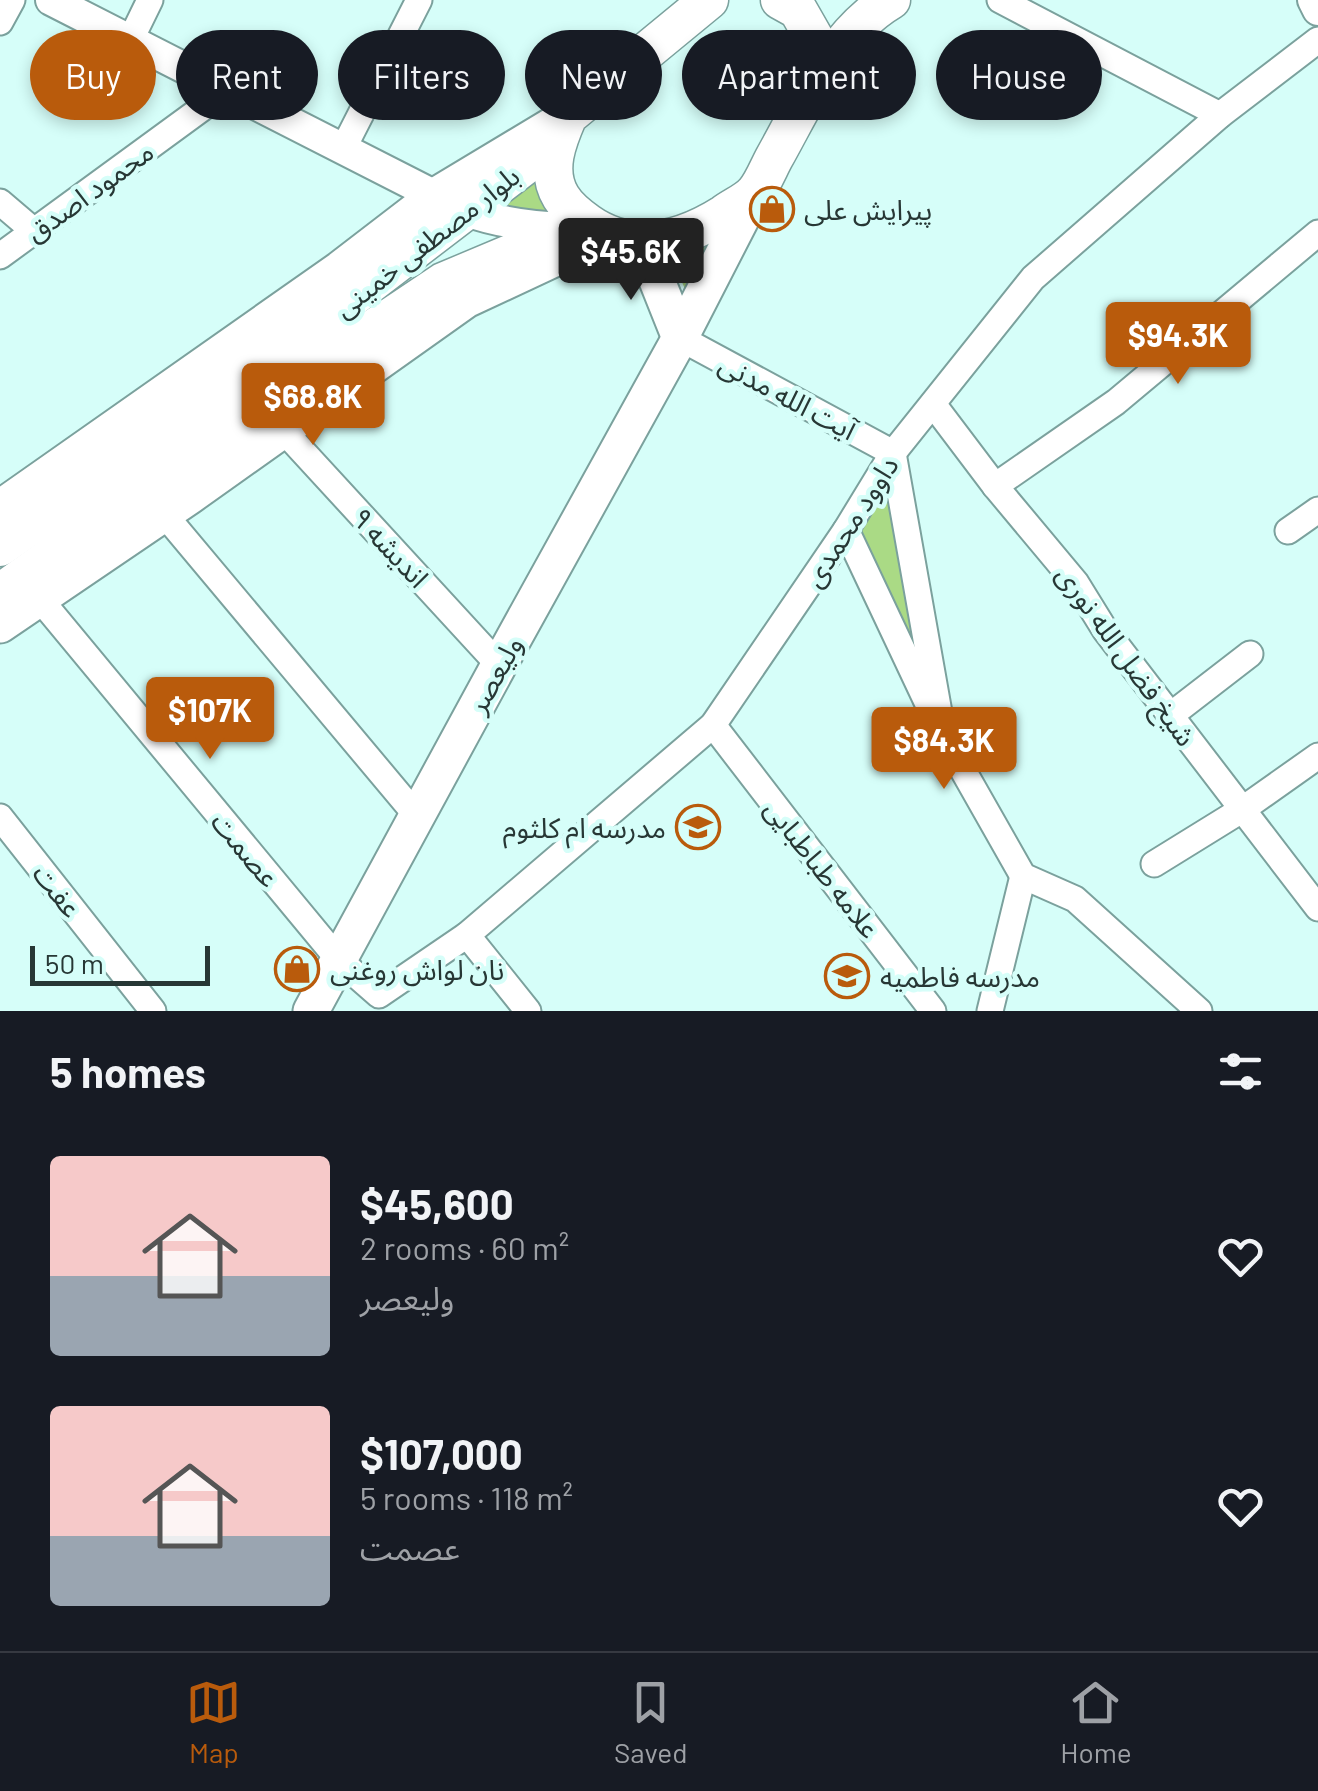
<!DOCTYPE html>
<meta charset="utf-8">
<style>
body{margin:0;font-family:Barlow,"Noto Sans Arabic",sans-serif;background:#242831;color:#f1f3f6;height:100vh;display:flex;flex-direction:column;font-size:38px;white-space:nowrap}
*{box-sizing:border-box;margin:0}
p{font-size:32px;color:#9ea1a6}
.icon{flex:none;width:55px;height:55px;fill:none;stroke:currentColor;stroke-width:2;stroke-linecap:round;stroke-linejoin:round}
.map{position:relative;height:1011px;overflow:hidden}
.details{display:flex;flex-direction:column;background:#171b24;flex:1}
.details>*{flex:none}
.hud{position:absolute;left:30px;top:30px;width:1260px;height:90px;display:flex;gap:20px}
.scale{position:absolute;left:30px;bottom:25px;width:180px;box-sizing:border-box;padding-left:10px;border:5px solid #273735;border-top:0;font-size:28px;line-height:35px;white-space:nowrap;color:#273735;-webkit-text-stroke:8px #d6fef9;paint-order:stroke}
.price{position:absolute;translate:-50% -85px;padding:0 22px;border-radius:10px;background:#b95b0c;color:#fff;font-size:32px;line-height:65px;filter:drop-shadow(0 2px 5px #0008)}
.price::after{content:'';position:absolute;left:50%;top:60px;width:30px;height:22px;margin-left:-15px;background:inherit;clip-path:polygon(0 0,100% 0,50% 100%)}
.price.current{background:#222;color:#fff}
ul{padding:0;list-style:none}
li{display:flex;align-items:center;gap:30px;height:250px;padding:0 50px}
li span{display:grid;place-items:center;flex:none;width:280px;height:200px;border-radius:10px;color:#555}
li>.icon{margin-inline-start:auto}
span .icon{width:120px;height:120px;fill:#fffc;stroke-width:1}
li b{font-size:42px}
h2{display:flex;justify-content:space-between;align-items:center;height:120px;padding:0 50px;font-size:42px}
.tag{padding:0 35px;border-radius:45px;background:#171b24;box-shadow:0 5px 15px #0003;font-size:35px;line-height:90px}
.tag.current{background:#b95b0c;color:#fff}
.menu{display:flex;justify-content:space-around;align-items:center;height:140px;border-top:2px solid #363941;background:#171b24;font-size:28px;color:#9ea1a6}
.menu a{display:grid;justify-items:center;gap:5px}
.menu .current{color:#b95b0c}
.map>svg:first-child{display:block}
.green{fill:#aada85}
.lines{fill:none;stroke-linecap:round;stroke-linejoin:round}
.minor-casing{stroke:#7ba19d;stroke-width:29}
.tertiary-casing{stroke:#7ba19d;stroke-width:34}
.secondary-casing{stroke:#7ba19d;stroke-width:39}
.primary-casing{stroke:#7ba19d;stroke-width:41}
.minor{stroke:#fff;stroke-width:25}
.tertiary{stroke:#fff;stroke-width:30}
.secondary{stroke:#fff;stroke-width:35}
.primary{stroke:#fff;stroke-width:38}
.labels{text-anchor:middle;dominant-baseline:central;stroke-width:9;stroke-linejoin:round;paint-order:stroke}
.street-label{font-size:28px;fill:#273735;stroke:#d6fef9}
.poi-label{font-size:28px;fill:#273735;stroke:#d6fef9;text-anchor:start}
</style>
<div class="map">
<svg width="1318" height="1011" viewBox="0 0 1318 1011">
<rect width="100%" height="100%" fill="#d6fef9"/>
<g class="green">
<path d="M 531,177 L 554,221 L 487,203 Z"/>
<path d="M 722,228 L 689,298 L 681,280 L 668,260 Z"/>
<path d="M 890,478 L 927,688 L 855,531 Z"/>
</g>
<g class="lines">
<defs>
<g id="minor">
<path d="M 1000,0 L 1220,115"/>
<path d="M 0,22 L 12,0"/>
<path d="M 130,41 L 150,0"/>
<path d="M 343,149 L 419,0"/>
<path d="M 0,202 L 34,231"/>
<path d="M 0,256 L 227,90"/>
<path d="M 680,338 L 893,453"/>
<path d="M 933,404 L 995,486 L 1076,583 L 1105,630 L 1318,908"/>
<path d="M 283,430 L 499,665"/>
<path d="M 893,453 L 943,735 L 1023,876 L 1075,899 L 1199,1011"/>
<path d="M 995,486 L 1116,402 L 1318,233"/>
<path d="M 164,514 L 417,816"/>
<path d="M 846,530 L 929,706"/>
<path d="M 1288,531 L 1318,510"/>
<path d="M 39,598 L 339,960 L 379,995 L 467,935 L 713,725 L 846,530 L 893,453 L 1033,278 L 1220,115 L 1318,40"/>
<path d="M 1171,715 L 1250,654"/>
<path d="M 713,725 L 933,1011"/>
<path d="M 0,817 L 153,1011"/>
<path d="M 1154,864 L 1243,809 L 1318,756"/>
<path d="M 467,935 L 528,1011"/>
<path d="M 990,1011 L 1023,876"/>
</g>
<g id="tertiary">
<path d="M 51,0 L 463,210 C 497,222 530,227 566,228"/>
<path d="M 1313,0 L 1318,10"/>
</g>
<g id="secondary">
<path d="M 642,243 L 680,338"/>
<path d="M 0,508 L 340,269 L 435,196 L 558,122"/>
<path d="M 0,625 L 190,496 L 466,300 L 605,235"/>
<path d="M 311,1011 L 499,665 L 680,338 L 754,194"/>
</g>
<g id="primary">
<path d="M 709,0 L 568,116 C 557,141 545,171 561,197 C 567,207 578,216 588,223 C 632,254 681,241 724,214 C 733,207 748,201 755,192 C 763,183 768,169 774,158 C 805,103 834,34 891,0"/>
<path d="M 780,0 L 798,10 L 818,45 L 813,87"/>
<path d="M 0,547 L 311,329 L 557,141"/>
<path d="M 0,593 L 331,357 L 443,282 L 545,239 L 566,228 L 577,216"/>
</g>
</defs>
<use href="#minor" class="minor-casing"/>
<use href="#tertiary" class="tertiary-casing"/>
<use href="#secondary" class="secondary-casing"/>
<use href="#primary" class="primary-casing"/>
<use href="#minor" class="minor"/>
<use href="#tertiary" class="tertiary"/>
<use href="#secondary" class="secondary"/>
<use href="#primary" class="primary"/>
</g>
<defs>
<symbol id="shop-ring" viewBox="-11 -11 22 22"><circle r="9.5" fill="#d6fef9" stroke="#b95b0c" stroke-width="1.5"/><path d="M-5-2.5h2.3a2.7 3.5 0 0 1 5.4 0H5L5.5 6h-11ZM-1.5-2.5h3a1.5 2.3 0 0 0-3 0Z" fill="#b95b0c"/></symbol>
<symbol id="school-ring" viewBox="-11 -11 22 22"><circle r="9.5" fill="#d6fef9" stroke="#b95b0c" stroke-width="1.5"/><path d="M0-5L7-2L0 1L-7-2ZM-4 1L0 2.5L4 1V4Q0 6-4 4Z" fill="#b95b0c"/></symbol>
</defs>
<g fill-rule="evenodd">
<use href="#shop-ring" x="747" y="184" width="50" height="50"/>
<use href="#school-ring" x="673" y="802" width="50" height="50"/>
<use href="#shop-ring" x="272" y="944" width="50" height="50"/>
<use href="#school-ring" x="822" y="951" width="50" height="50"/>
</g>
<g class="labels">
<g class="street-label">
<text transform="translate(89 191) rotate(-36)">محمود اصدق</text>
<text transform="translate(426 241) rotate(-38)">بلوار مصطفی خمینی</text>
<text transform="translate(788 396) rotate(28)">آیت الله مدنی</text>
<text transform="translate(850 521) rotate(-57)">داوود محمدی</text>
<text transform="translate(391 547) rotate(47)">اندیشه ۹</text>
<text transform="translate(1127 655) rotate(54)">شیخ فضل الله نوری</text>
<text transform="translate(494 674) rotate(-61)">ولیعصر</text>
<text transform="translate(246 849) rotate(50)">عصمت</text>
<text transform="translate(823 868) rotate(52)">علامه طباطبایی</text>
<text transform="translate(58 890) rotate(52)">عفت</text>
</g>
<g class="poi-label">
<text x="804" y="209">پیرایش علی</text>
<text x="666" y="827" text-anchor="end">مدرسه ام کلثوم</text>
<text x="330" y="969">نان لواش روغنی</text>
<text x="880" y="976">مدرسه فاطمیه</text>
</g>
</g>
</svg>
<div class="scale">50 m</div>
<b class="price current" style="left:631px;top:303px">$45.6K</b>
<b class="price" style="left:1178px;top:387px">$94.3K</b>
<b class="price" style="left:313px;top:448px">$68.8K</b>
<b class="price" style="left:210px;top:762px">$107K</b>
<b class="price" style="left:944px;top:792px">$84.3K</b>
<div class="hud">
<a class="tag current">Buy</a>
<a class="tag">Rent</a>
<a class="tag">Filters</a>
<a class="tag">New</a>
<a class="tag">Apartment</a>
<a class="tag">House</a>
</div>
</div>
<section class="details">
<h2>5 homes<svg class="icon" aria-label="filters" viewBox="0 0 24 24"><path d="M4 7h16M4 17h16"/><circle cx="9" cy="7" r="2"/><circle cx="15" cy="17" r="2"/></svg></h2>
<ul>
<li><span style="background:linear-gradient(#f6c9c9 60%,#9aa5b1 0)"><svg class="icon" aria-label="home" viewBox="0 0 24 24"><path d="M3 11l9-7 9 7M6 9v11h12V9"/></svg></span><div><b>$45,600</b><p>2 rooms · 60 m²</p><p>ولیعصر</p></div><svg class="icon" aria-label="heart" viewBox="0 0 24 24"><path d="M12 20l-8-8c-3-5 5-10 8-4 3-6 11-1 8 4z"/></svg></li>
<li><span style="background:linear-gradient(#f6c9c9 65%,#9aa5b1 0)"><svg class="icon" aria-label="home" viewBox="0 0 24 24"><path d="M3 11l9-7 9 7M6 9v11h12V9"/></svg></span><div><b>$107,000</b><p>5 rooms · 118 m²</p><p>عصمت</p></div><svg class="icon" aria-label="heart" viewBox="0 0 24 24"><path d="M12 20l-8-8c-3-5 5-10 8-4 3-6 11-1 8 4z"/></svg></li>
</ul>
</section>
<nav class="menu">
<a class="current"><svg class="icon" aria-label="map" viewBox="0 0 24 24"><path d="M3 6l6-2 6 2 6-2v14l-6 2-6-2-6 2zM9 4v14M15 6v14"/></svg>Map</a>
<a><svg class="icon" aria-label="saved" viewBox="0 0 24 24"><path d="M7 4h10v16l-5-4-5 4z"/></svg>Saved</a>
<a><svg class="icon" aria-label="home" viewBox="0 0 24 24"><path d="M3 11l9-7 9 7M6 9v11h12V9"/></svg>Home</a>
</nav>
